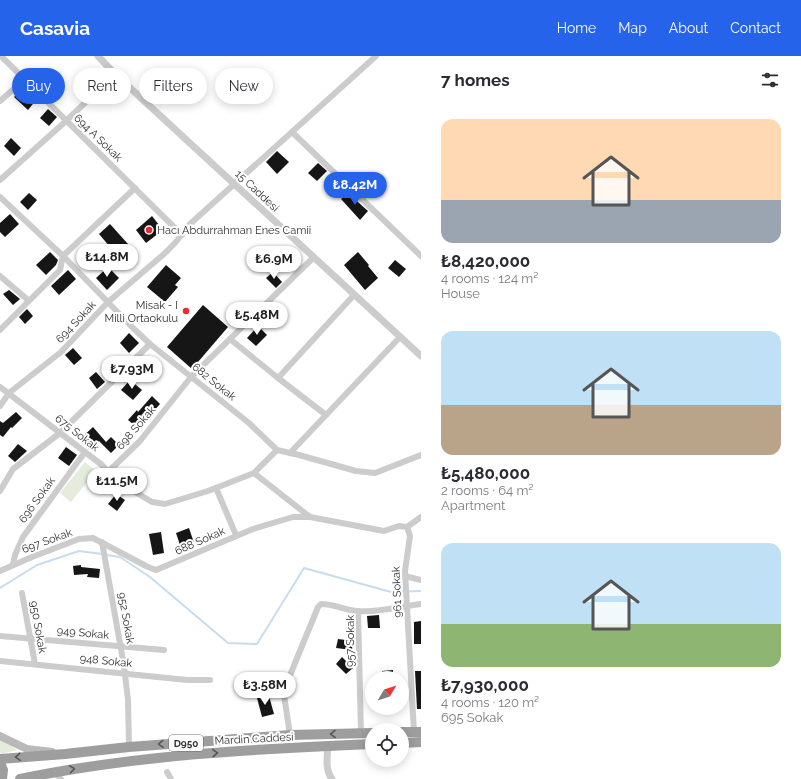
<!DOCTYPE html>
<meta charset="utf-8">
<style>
body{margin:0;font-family:Raleway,sans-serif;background:#f7f7f7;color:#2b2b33;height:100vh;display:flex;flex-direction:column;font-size:15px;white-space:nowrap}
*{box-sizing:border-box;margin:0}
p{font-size:13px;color:#7c7c81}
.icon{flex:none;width:22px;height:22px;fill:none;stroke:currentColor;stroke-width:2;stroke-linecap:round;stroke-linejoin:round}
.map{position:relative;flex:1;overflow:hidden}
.panel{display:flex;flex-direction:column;background:#fff;width:380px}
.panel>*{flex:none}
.top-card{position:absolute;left:12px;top:12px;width:349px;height:36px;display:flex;gap:8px}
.needle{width:26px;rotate:51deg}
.fabs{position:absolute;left:365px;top:615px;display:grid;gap:8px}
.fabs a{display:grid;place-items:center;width:44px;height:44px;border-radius:50%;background:#fff;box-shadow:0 2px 10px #0003;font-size:20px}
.price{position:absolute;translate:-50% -34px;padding:0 9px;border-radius:14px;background:#fff;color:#222;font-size:13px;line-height:26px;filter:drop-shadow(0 1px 2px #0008)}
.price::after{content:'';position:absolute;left:50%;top:24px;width:12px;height:9px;margin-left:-6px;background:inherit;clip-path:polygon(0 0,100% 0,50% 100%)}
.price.selected{background:#2563eb;color:#fff}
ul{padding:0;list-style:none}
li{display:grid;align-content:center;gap:8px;height:212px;padding:0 20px}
li span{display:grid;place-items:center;height:124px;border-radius:12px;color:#555}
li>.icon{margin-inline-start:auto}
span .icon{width:72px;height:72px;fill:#fffc;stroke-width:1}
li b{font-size:17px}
h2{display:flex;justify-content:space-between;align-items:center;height:48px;padding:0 20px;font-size:17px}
.tag{padding:0 14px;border-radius:18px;background:#fff;box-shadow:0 2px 10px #0003;font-size:14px;line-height:36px}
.tag.selected{background:#2563eb;color:#fff}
header{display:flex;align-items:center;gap:24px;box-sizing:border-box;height:56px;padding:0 20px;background:#2563eb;color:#fff}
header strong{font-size:19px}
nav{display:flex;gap:22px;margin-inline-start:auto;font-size:14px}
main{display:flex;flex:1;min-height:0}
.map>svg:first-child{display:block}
.green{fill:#e4eddc}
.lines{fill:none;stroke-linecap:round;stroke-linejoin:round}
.stream{stroke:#c7dded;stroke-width:2}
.building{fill:#161616}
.minor{stroke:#ccc;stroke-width:6}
.tertiary{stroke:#ccc;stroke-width:7}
.secondary{stroke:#b9b9b9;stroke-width:8}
.trunk{stroke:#9e9e9e;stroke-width:10}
.oneway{stroke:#565656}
.poi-dot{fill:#ec2b31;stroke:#fff;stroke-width:1.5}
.labels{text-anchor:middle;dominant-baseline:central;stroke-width:4;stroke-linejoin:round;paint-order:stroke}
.shield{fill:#fff;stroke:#6d6d6d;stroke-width:1}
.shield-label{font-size:10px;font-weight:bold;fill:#2f2f2f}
.street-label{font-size:11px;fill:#2f2f2f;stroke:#fff}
.poi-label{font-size:11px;fill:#2f2f2f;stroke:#fff;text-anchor:start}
</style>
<header>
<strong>Casavia</strong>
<nav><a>Home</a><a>Map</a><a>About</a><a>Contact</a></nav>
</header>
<main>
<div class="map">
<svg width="421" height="723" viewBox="0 0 421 723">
<rect width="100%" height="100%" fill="#fff"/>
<g class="green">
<path d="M 85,406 L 96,415 L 71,446 L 60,437 Z"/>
<path d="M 0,684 L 7,687 L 17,694 L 1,698 L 0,696 Z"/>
</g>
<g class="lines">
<g class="stream">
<path d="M 107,499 L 120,501 L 150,521 L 228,587 L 257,588 L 304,512 L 391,536 L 421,535"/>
<path d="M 0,532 L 37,509 L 79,495 L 102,498"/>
</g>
</g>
<g class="building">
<path d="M 24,31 L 37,43 L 28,54 L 14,41 Z"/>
<path d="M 48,53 L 57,61 L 49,70 L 40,62 Z"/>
<path d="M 11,82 L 21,92 L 14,100 L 4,90 Z"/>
<path d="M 277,95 L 289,106 L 277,118 L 266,106 Z"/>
<path d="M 318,107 L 327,115 L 317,125 L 308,117 Z"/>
<path d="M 29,137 L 37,144 L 28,154 L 20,146 Z"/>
<path d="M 348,137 L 368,155 L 360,164 L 341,143 Z"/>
<path d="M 10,158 L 19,168 L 5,181 L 0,176 L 0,167 Z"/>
<path d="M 152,160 L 163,174 L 146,187 L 136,174 Z"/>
<path d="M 110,168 L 128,188 L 116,198 L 99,178 Z"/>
<path d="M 50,196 L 58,204 L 56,209 L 46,219 L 36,209 Z"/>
<path d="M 358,196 L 369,209 L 368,210 L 378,222 L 365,234 L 344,209 Z"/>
<path d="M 395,204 L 406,213 L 399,221 L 388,212 Z"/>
<path d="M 166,209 L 181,222 L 175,229 L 178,231 L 165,246 L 147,231 Z"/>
<path d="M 108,211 L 119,222 L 107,234 L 96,222 Z"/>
<path d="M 68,214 L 76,223 L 59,239 L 51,230 Z"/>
<path d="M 273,216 L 282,226 L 276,232 L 266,222 Z"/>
<path d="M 9,234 L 20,243 L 13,249 L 3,238 Z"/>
<path d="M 203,249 L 228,271 L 192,313 L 167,291 Z"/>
<path d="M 27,253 L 33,260 L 25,268 L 19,261 Z"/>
<path d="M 258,270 L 267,279 L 256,290 L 247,282 Z"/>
<path d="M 129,277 L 139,287 L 129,297 L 120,287 Z"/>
<path d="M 73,292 L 82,302 L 74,309 L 65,299 Z"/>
<path d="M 96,316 L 105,326 L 97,333 L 89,322 Z"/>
<path d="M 130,324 L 142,334 L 133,344 L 121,334 Z"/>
<path d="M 152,340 L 160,348 L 146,364 L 148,365 L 140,374 L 128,364 L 137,354 L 138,356 Z"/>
<path d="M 16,356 L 22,362 L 12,372 L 11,371 L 3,381 L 0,379 L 0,365 L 3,367 Z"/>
<path d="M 93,371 L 106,386 L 111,381 L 119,389 L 111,397 L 99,385 L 90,394 L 79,384 Z"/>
<path d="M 18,388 L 27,395 L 15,406 L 8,400 Z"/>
<path d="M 66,391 L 77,399 L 69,410 L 58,402 Z"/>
<path d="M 116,438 L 125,444 L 117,455 L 108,448 Z"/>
<path d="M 189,472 L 195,490 L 182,495 L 176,477 Z"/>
<path d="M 161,476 L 164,497 L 153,499 L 149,478 Z"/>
<path d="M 81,509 L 81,511 L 100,513 L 99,522 L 87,521 L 88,518 L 74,519 L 73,510 Z"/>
<path d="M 379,559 L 380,572 L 368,572 L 367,560 Z"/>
<path d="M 421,565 L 421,588 L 414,588 L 414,566 Z"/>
<path d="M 338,583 L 353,585 L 352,594 L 336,592 Z"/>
<path d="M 342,601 L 353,612 L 346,618 L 336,608 Z"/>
<path d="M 393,614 L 393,622 L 382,622 L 382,615 Z"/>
<path d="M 415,615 L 421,615 L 421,653 L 417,653 Z"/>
<path d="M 269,640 L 274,658 L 262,661 L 257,642 Z"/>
</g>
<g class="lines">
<g class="minor">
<path d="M 1,0 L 182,179"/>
<path d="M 0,45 L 24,24"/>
<path d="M 292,76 L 421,200"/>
<path d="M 0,124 L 66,65 L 115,18"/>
<path d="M 0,141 L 63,200 L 133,272 L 150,288 L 249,367 L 277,394"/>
<path d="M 0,220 L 28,244"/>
<path d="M 0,274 L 60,214 L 63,200 L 135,132"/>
<path d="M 230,283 L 278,322 L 326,359"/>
<path d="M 278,322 L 354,239"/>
<path d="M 0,331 L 102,409 L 115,424 L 152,446 L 165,448 L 208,435 L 254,417 L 277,394"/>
<path d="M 0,350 L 9,337 L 61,296 L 108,246 L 164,198 L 175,187 L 190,168 L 376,0"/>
<path d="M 277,394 L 299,399 L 356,415 L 375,417 L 421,399"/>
<path d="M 290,397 L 400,281"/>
<path d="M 108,416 L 140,385 L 191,321 L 314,201"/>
<path d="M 254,417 L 310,461 L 384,475 L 399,470 L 407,471 L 410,480 L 405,515 L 414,676"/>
<path d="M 216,432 L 236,479"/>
<path d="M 0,435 L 13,413 L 60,377 L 150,288"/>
<path d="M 407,471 L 421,461"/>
<path d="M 102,486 L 124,610 L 128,644 L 129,691"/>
<path d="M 13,508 L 15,499 L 23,481 L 85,396"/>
<path d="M 0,515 L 32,501 L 79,483 L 93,482 L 148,511 L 156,514 L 253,473 L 293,461 L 310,461"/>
<path d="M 405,520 L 421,524"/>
<path d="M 22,537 L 35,608"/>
<path d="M 358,555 L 361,677"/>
<path d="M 0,580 L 164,594"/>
<path d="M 0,605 L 187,624 L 210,624"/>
<path d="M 290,679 L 284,639 L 286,629 L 318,551 L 321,548 C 334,548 345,554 358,555 C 378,557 401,550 421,548"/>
<path d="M 54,716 L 61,723"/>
<path d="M 167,716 L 171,723"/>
</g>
<g class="tertiary">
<path d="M 98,0 L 115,18 L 421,300"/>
<path d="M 328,690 C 327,701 325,714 332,723"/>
</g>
<path class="secondary" d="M 0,680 L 27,693 L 52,696"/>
<g class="trunk">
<path d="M 402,676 L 421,676"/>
<path d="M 402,687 L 421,686"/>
<path d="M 0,703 L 65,698 L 129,691 L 290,679 L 372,677"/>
<path d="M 0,707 L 3,714 L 2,723"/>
<path d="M 20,723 C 135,699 254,693 372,688"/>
</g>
</g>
<defs><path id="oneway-chevron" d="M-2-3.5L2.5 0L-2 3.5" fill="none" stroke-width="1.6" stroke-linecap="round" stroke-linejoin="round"/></defs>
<g class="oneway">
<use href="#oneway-chevron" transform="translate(333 678) rotate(179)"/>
<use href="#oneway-chevron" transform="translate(161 688) rotate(176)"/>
<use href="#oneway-chevron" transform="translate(215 697) rotate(-3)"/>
<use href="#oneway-chevron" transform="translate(18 701) rotate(176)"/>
<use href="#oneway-chevron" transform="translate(72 713) rotate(-8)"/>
</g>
<g class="poi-dot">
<circle cx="149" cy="174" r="4"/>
<circle cx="186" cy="255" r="4"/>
</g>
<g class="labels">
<rect class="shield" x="169" y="679" width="34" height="16" rx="3"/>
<g class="shield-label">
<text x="186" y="687">D950</text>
</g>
<g class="street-label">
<text transform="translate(98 82) rotate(44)">694 A Sokak</text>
<text transform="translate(257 135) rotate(43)">15 Caddesi</text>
<text transform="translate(76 266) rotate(-47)">694 Sokak</text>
<text transform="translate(214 326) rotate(39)">682 Sokak</text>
<text transform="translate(136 372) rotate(-49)">698 Sokak</text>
<text transform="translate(77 377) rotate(38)">675 Sokak</text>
<text transform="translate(37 444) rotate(-54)">696 Sokak</text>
<text transform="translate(47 485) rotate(-20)">697 Sokak</text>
<text transform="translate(200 485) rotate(-24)">688 Sokak</text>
<text transform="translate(397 536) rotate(-92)">961 Sokak</text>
<text transform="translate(126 562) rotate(80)">952 Sokak</text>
<text transform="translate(38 571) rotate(80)">950 Sokak</text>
<text transform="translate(83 577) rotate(5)">949 Sokak</text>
<text transform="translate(350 585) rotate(-90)">957 Sokak</text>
<text transform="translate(106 605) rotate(6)">948 Sokak</text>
<text transform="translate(254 683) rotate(-3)">Mardin Caddesi</text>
</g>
<g class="poi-label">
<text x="157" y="174">Hacı Abdurrahman Enes Camii</text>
<text x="178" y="249" text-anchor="end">Misak - I<tspan x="178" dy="13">Milli Ortaokulu</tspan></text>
</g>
</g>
</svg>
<div class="fabs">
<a><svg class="needle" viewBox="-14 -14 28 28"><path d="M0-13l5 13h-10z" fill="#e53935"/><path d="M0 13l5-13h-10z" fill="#7c7c81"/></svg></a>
<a><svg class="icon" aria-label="locate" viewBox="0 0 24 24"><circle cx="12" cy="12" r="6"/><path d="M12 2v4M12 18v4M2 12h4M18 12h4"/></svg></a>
</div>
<b class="price selected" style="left:355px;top:150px">₺8.42M</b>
<b class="price" style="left:107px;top:222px">₺14.8M</b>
<b class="price" style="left:274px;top:224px">₺6.9M</b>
<b class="price" style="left:257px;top:280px">₺5.48M</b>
<b class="price" style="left:132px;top:334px">₺7.93M</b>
<b class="price" style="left:117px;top:446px">₺11.5M</b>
<b class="price" style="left:265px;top:650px">₺3.58M</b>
<div class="top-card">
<a class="tag selected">Buy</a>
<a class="tag">Rent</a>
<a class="tag">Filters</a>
<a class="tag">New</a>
</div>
</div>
<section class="panel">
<h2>7 homes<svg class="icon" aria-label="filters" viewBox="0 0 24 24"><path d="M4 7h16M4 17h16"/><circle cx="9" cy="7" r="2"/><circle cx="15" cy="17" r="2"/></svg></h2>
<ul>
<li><span style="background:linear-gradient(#ffd9b3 65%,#9aa5b1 0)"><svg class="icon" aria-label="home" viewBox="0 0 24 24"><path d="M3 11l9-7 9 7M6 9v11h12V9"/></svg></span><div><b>₺8,420,000</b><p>4 rooms · 124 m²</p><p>House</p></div></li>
<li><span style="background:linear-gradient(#bfe0f5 60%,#b9a48a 0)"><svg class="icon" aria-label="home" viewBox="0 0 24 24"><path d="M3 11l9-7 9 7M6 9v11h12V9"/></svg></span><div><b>₺5,480,000</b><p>2 rooms · 64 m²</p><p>Apartment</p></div></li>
<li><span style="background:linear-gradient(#bfe0f5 65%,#8fb573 0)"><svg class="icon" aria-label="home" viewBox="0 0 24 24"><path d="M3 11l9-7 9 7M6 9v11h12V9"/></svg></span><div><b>₺7,930,000</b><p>4 rooms · 120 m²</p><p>695 Sokak</p></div></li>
</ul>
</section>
</main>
